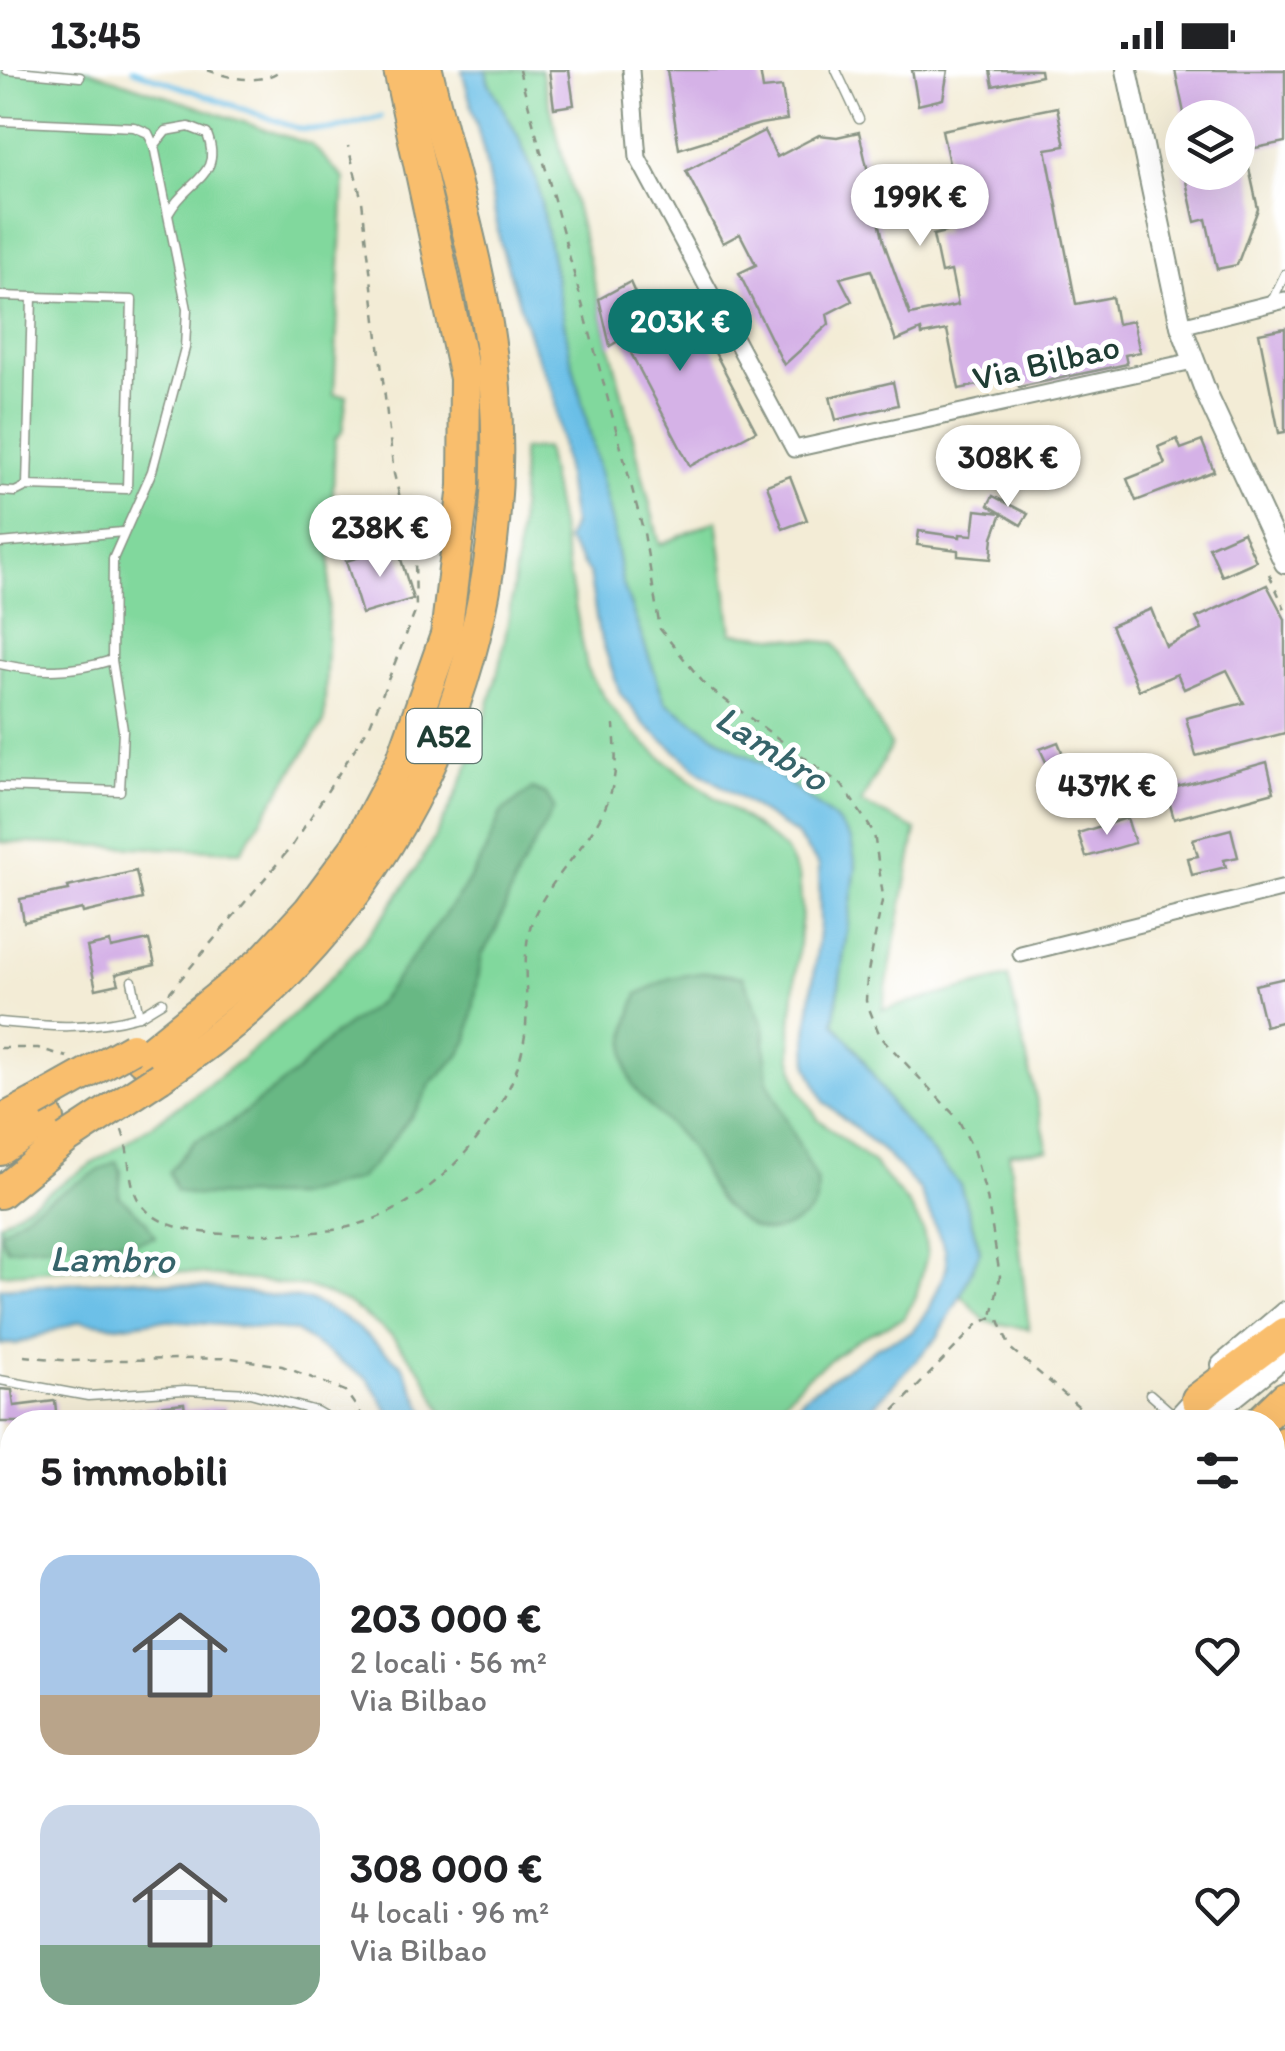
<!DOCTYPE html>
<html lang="it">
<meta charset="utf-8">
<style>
body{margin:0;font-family:Itim,sans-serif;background:#f2f2f2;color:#202124;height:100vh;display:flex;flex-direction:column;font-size:38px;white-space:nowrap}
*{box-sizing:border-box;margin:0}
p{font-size:32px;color:#757577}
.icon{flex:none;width:55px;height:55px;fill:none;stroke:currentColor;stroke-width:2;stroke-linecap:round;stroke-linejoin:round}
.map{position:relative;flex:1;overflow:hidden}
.side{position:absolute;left:0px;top:1340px;width:1285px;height:642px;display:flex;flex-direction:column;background:#fff;border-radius:40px 40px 0 0;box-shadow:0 10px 40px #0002}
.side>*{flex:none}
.buttons{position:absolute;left:1165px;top:30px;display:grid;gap:20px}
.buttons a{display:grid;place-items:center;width:90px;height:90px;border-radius:50%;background:#fff;box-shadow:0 10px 40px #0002;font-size:50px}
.price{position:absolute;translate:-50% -85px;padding:0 22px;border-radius:35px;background:#fff;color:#222;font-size:32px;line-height:65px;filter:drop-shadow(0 2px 5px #0008)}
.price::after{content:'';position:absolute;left:50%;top:60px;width:30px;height:22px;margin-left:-15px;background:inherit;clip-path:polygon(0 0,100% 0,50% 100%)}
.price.active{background:#0f766e;color:#fff}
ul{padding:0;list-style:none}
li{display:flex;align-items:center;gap:30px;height:250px;padding:0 40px}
li span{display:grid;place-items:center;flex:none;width:280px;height:200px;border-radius:30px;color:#555}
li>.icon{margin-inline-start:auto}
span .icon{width:120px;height:120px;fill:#fffc;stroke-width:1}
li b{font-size:42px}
h2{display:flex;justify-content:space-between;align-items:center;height:120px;padding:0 40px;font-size:42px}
.status{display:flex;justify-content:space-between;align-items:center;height:70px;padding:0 50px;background:#fff;direction:ltr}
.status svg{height:28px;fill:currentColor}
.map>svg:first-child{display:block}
.green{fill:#81d89d;stroke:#508a68;stroke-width:2.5}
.forest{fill:#68b884;stroke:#447a5c;stroke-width:2.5}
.water{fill:#6bbfe7;stroke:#457e8e;stroke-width:2.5}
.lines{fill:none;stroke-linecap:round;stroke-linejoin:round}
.stream{stroke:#6bbfe7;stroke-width:5}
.building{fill:#d5b2e7}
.service-casing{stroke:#899485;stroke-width:11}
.minor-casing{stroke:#899485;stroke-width:19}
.tertiary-casing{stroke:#899485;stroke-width:24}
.motorway-casing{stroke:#899485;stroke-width:34}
.path{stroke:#899485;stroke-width:2.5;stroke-dasharray:8 8;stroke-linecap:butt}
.service{stroke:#fff;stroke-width:8}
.minor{stroke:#fff;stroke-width:15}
.tertiary{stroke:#fff;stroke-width:20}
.motorway{stroke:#f9be6d;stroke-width:30}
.motorway-bridge-casing{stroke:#899485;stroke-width:34;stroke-linecap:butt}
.motorway-bridge{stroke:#f9be6d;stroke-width:30}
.labels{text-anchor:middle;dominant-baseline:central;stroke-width:10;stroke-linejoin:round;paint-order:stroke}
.shield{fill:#fff;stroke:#627771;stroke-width:2.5}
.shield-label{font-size:32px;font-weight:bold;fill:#1f3d34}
.street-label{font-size:35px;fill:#1f3d34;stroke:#fff}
.water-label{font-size:38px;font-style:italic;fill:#36646a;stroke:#fff}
</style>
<div class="status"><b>13:45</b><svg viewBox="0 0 49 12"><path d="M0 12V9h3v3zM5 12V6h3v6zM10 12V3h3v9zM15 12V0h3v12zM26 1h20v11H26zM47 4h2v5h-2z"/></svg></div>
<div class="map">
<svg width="1285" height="1981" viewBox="0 0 1285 1981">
<rect width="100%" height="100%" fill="#fff"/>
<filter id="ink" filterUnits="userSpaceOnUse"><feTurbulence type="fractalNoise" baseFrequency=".01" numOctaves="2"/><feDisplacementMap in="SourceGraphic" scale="20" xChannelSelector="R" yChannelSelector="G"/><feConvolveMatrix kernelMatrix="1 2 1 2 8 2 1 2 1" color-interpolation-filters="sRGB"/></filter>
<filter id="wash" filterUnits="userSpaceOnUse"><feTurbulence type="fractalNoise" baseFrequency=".0048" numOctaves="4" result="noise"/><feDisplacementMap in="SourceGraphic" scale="40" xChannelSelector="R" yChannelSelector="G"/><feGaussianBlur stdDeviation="2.25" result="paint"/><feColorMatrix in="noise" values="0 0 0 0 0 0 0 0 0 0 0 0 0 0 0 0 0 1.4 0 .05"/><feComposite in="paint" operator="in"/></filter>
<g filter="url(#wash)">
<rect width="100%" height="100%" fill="#f3ecd6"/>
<g class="green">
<path d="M 0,0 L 88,0 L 312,75 L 344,109 L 334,325 L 347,326 L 342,362 L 335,369 L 324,652 L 241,781 L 0,772 Z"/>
<path d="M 486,0 L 541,0 L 660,475 L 717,450 L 732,563 L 835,573 L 891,676 L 861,733 L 916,760 L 882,940 L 1008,907 L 1048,1080 L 1009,1083 L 1029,1259 L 985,1251 L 961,1225 L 980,1180 L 960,1115 L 894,1039 L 859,983 L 834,953 L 856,796 L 836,750 L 762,693 L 739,682 L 665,632 L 622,512 L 613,458 L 570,284 L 537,112 L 518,66 L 488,11 Z"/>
<path d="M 545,378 L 587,598 C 632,687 713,718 785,780 L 799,806 L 802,842 L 791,954 L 791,986 L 799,1018 L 818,1049 L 873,1093 L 909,1135 L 923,1160 L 927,1185 L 916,1226 L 904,1248 L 858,1269 L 805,1308 L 764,1352 L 447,1352 L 423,1303 L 391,1265 L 347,1232 L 308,1217 L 125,1195 L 0,1204 L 0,1153 C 80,1101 164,1051 239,991 C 446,826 520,641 522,380 Z"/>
<path d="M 1285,1405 L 1285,1554 L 1273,1550 L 1272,1418 Z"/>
<path d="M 1273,1569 L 1285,1576 L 1285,1745 L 1273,1745 Z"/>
<path d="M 698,1970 L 783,1970 L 771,1981 L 699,1981 Z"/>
</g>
<g class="forest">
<path d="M 532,719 L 546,725 L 554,738 L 517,806 L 495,863 L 482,884 L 468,970 L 459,986 L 431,1013 L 418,1038 L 372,1096 L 358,1109 L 295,1126 L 194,1125 L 176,1121 L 169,1102 L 195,1071 L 228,1055 L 297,1002 L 330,968 L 378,933 L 463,820 L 485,783 L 501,743 Z"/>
<path d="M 706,902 L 743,907 L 764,957 L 768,1012 L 817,1111 C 819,1133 814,1143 795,1153 C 776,1163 764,1165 746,1153 C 704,1127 710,1102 683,1069 C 672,1055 657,1044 645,1031 C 616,1000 624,960 638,924 L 670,908 Z"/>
<path d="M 116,1091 L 121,1101 L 119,1126 L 146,1151 L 155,1167 L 137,1172 L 100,1171 L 7,1179 L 0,1162 L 35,1137 Z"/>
</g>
<g class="water">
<path d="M 462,0 L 486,0 L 488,11 L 518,66 L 537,112 L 570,284 L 613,458 L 622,512 L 665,632 L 739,682 L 762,693 L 836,750 L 851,770 L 856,796 L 834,953 L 859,983 L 894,1039 L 960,1115 L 980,1181 L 961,1225 L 937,1268 L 858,1352 L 783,1352 L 806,1325 L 879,1276 L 912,1262 L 929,1240 L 947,1197 L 945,1179 L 919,1119 L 884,1082 L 824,1032 L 808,996 L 807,964 L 820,854 L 819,795 L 795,764 L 702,703 L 645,655 L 620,623 L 598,559 L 589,503 L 566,470 L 573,454 L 554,324 L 532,274 L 500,172 L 484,83 Z"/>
<path d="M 134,1209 L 309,1230 L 345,1248 L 402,1295 L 430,1352 L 395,1352 L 369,1310 L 295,1261 L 159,1250 L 118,1256 L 80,1251 L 16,1274 L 0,1274 L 0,1218 Z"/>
<path d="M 12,1649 L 12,1742 L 0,1766 L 0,1679 Z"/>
</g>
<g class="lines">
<path class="stream" d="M 133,0 L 300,59 L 331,60 L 381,47"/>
</g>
<g id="blocks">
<g class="building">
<path d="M 549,0 L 569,0 L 574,35 L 554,38 Z"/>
<path d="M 667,0 L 760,0 L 763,19 L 782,17 L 787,50 L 760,54 L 679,79 Z"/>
<path d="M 912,0 L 948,0 L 943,29 L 918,35 Z"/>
<path d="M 990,0 L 1040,0 L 1041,6 L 993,16 Z"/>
<path d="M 1175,0 L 1285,0 L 1285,72 L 1245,80 L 1258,139 L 1237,195 L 1217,199 L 1206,149 L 1195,152 L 1184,102 L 1238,102 L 1238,48 L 1185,48 Z"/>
<path d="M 1057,37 L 1065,76 L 1046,79 L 1076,234 L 1112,227 L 1117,254 L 1133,251 L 1140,282 L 1125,285 L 1127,294 L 1019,317 L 1017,307 L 959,319 L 947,260 L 922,265 L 921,260 L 896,271 L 871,200 L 840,208 L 852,231 L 827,244 L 829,254 L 784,295 L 739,203 L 756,195 L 740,164 L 723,173 L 686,101 L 764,61 L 777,87 L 819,65 L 837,67 L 859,62 L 884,173 L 910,245 L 958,235 L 951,201 L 941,203 L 933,165 L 945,162 L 935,111 L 952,108 L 942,60 Z"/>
<path d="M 630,212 L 649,255 L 689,233 L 756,361 L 690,396 L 623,268 L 610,276 L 599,229 Z"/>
<path d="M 1285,258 L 1285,362 L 1279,363 L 1259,263 Z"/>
<path d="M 893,312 L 898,335 L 836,350 L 830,327 Z"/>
<path d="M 1177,369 L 1181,379 L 1202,371 L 1214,401 L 1136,431 L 1127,409 L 1165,394 L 1158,377 Z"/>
<path d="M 790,406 L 807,450 L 783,459 L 767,415 Z"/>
<path d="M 993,426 L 1028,444 L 1021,455 L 988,435 Z"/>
<path d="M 976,440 L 1002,443 L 993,467 L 991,489 L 958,486 L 958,480 L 917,475 L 919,461 L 960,467 L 960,464 L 973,465 Z"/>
<path d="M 1243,462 L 1256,491 L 1222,506 L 1209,477 Z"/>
<path d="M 397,476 L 413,529 L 362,544 L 346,491 Z"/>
<path d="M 1267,515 L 1285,549 L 1285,663 L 1196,686 L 1186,648 L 1244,633 L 1227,600 L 1184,619 L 1177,604 L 1139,620 L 1111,556 L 1151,539 L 1166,576 L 1202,560 L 1196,548 Z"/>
<path d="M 1058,672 L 1070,701 L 1075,699 L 1086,723 L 1065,733 L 1040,679 Z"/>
<path d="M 1267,692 L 1274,722 L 1174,749 L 1166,720 Z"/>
<path d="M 1127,748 L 1135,773 L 1086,787 L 1078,763 Z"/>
<path d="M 1231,759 L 1238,787 L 1224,790 L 1226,797 L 1192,805 L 1188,788 L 1198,786 L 1193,769 Z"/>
<path d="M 136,801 L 142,829 L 83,843 L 82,839 L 24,852 L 20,829 L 69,820 L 68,817 Z"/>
<path d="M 149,870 L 155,895 L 116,904 L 119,914 L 96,919 L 87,877 L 110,872 L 111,878 Z"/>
<path d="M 1285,908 L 1285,951 L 1265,956 L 1255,915 Z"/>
<path d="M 0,1319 L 12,1320 L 14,1336 L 55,1331 L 57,1352 L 0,1352 Z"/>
<path d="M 184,1333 L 185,1340 L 225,1336 L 227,1352 L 87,1352 L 87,1344 Z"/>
<path d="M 267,1340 L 268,1352 L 228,1352 L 228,1343 Z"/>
<path d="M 1285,1863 L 1285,1897 L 1272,1898 L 1272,1864 Z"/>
</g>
</g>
</g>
<g filter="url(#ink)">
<use href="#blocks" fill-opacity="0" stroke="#899485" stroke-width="2.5"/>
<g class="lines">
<defs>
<g id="service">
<path d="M 7,0 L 80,7"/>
<path d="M 836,0 L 859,49"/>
<path d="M 0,51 L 134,57 L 148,63 L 154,76 L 187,239 L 185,278 L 152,401 L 113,489 L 112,590 L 123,660 L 120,721 L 0,717"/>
<path d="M 154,76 L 166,61 L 189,57 L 207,64 C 224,107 187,109 169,143"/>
<path d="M 0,226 L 132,230 L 127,419 L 27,416 L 15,422 L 0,421"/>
<path d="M 1271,233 L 1285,204"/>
<path d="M 27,416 L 32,227"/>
<path d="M 0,473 L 123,462"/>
<path d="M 0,594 C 40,603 74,602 112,590"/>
<path d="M 139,946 L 162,932"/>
<path d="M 0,952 C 51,957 88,960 139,946 L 132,911"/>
<path d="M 0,1310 L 88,1326 L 185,1320 L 250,1323 L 316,1341 L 335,1352"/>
<path d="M 1150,1324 L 1175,1346"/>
<path d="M 0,1472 L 12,1477"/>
<path d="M 0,1840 L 12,1783"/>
<path d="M 0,1877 L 12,1876"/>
<path d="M 0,1947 L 12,1946"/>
<path d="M 85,1970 L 86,1981"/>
<path d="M 174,1970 L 175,1981"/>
<path d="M 288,1970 L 289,1981"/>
<path d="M 515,1981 L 519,1970"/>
</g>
<g id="minor">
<path d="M 631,0 L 638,88 L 794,379 L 1193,291"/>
<path d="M 1181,256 L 1285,230"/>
<path d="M 1021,884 L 1285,818"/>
</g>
<g id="tertiary">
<path d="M 1127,0 L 1181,256 L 1207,325 L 1285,493"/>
<path d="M 1222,1295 L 1285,1242"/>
<path d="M 1174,1352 L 1205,1318"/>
<path d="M 1203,1352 L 1285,1286"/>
<path d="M 1272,1792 L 1285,1791"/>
<path d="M 0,1900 L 12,1899"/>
<path d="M 0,1920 L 12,1919"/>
<path d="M 920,1981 L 925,1970"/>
</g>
<g id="motorway">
<path d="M 141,989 L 261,892 L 309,840 L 356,777 L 401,692 L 446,565 L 464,416 L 465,308 L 399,0"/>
<path d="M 160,1007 C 394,855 516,596 495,319 C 487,213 451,103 427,0"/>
<path d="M 0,1051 L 34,1033"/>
<path d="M 0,1080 L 49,1049"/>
<path d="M 0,1123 L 66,1069"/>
<path d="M 1197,1329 L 1285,1263"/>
<path d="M 1259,1352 L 1285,1327"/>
<path d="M 1272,1384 L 1285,1372"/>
<path d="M 1272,1558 L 1285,1563"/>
<path d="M 1272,1754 L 1285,1752"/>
<path d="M 799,1981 L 809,1970"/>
<path d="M 846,1981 L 858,1970"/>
</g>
</defs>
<use href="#service" class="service-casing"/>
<use href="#minor" class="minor-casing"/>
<use href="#tertiary" class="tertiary-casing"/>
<use href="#motorway" class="motorway-casing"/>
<g class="path">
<path d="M 207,0 C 231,8 259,16 281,0"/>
<path d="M 519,0 L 644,463 L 660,559 L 706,616 L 842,715 L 874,763 L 883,826 L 867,907 L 866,931 L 880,966 L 958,1049 L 973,1079 L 987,1127 L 1000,1206 L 992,1247"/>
<path d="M 1269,504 L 1285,539"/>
<path d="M 169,923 L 292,776 L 370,655 L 416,540 L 415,488 L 394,404 L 362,131 L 348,76"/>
<path d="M 0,978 L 38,978 L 67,987"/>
<path d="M 122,1060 C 129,1080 128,1100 134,1120 C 147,1164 216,1165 254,1164 C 291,1164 330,1164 366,1152 C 437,1129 512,1045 524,971 C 532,929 517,884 535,844 C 557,796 606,762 614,708 C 617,691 615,672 614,655"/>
<path d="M 24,1286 L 71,1291 L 231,1288 L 282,1296 L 345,1321 L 367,1352"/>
<path d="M 883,1352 L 977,1255 L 992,1247 L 999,1250 L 1010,1278 L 1097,1352"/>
</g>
<use href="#service" class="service"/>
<use href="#minor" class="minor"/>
<use href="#tertiary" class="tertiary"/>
<use href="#motorway" class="motorway"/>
<defs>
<g id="motorway-bridge">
<path d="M 34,1033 L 132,978"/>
<path d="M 66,1069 L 160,1007"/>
</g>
</defs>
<use href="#motorway-bridge" class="motorway-bridge-casing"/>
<use href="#motorway-bridge" class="motorway-bridge"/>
</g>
</g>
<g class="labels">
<rect class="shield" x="406.5" y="639" width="75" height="54" rx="8"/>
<g class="shield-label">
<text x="444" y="666">A52</text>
</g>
<g class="street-label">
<text transform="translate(1046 292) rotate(-13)">Via Bilbao</text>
</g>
<g class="water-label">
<text transform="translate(772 678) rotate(33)">Lambro</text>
<text transform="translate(112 1189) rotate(1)">Lambro</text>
</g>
</g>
</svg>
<div class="buttons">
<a><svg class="icon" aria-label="layers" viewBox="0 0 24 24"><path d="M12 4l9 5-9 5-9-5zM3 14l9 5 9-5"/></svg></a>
</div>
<b class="price" style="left:920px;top:179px">199K €</b>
<b class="price active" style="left:680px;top:304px">203K €</b>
<b class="price" style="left:1008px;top:440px">308K €</b>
<b class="price" style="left:380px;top:510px">238K €</b>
<b class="price" style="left:1107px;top:768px">437K €</b>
<section class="side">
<h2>5 immobili<svg class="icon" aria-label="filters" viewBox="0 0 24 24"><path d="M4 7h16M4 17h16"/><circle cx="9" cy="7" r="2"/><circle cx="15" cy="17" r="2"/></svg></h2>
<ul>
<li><span style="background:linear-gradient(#a9c7e8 70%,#b9a48a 0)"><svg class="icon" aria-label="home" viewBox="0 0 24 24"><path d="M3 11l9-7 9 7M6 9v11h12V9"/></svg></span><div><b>203 000 €</b><p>2 locali · 56 m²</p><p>Via Bilbao</p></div><svg class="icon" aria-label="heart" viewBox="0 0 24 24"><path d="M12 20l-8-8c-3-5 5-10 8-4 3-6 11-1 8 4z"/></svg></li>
<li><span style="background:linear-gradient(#c9d6e8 70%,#7fa58c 0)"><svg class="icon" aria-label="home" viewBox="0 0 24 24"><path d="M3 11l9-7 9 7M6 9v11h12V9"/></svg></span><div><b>308 000 €</b><p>4 locali · 96 m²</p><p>Via Bilbao</p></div><svg class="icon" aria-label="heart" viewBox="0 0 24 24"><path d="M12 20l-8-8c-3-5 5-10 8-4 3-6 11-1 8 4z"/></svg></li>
</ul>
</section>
</div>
